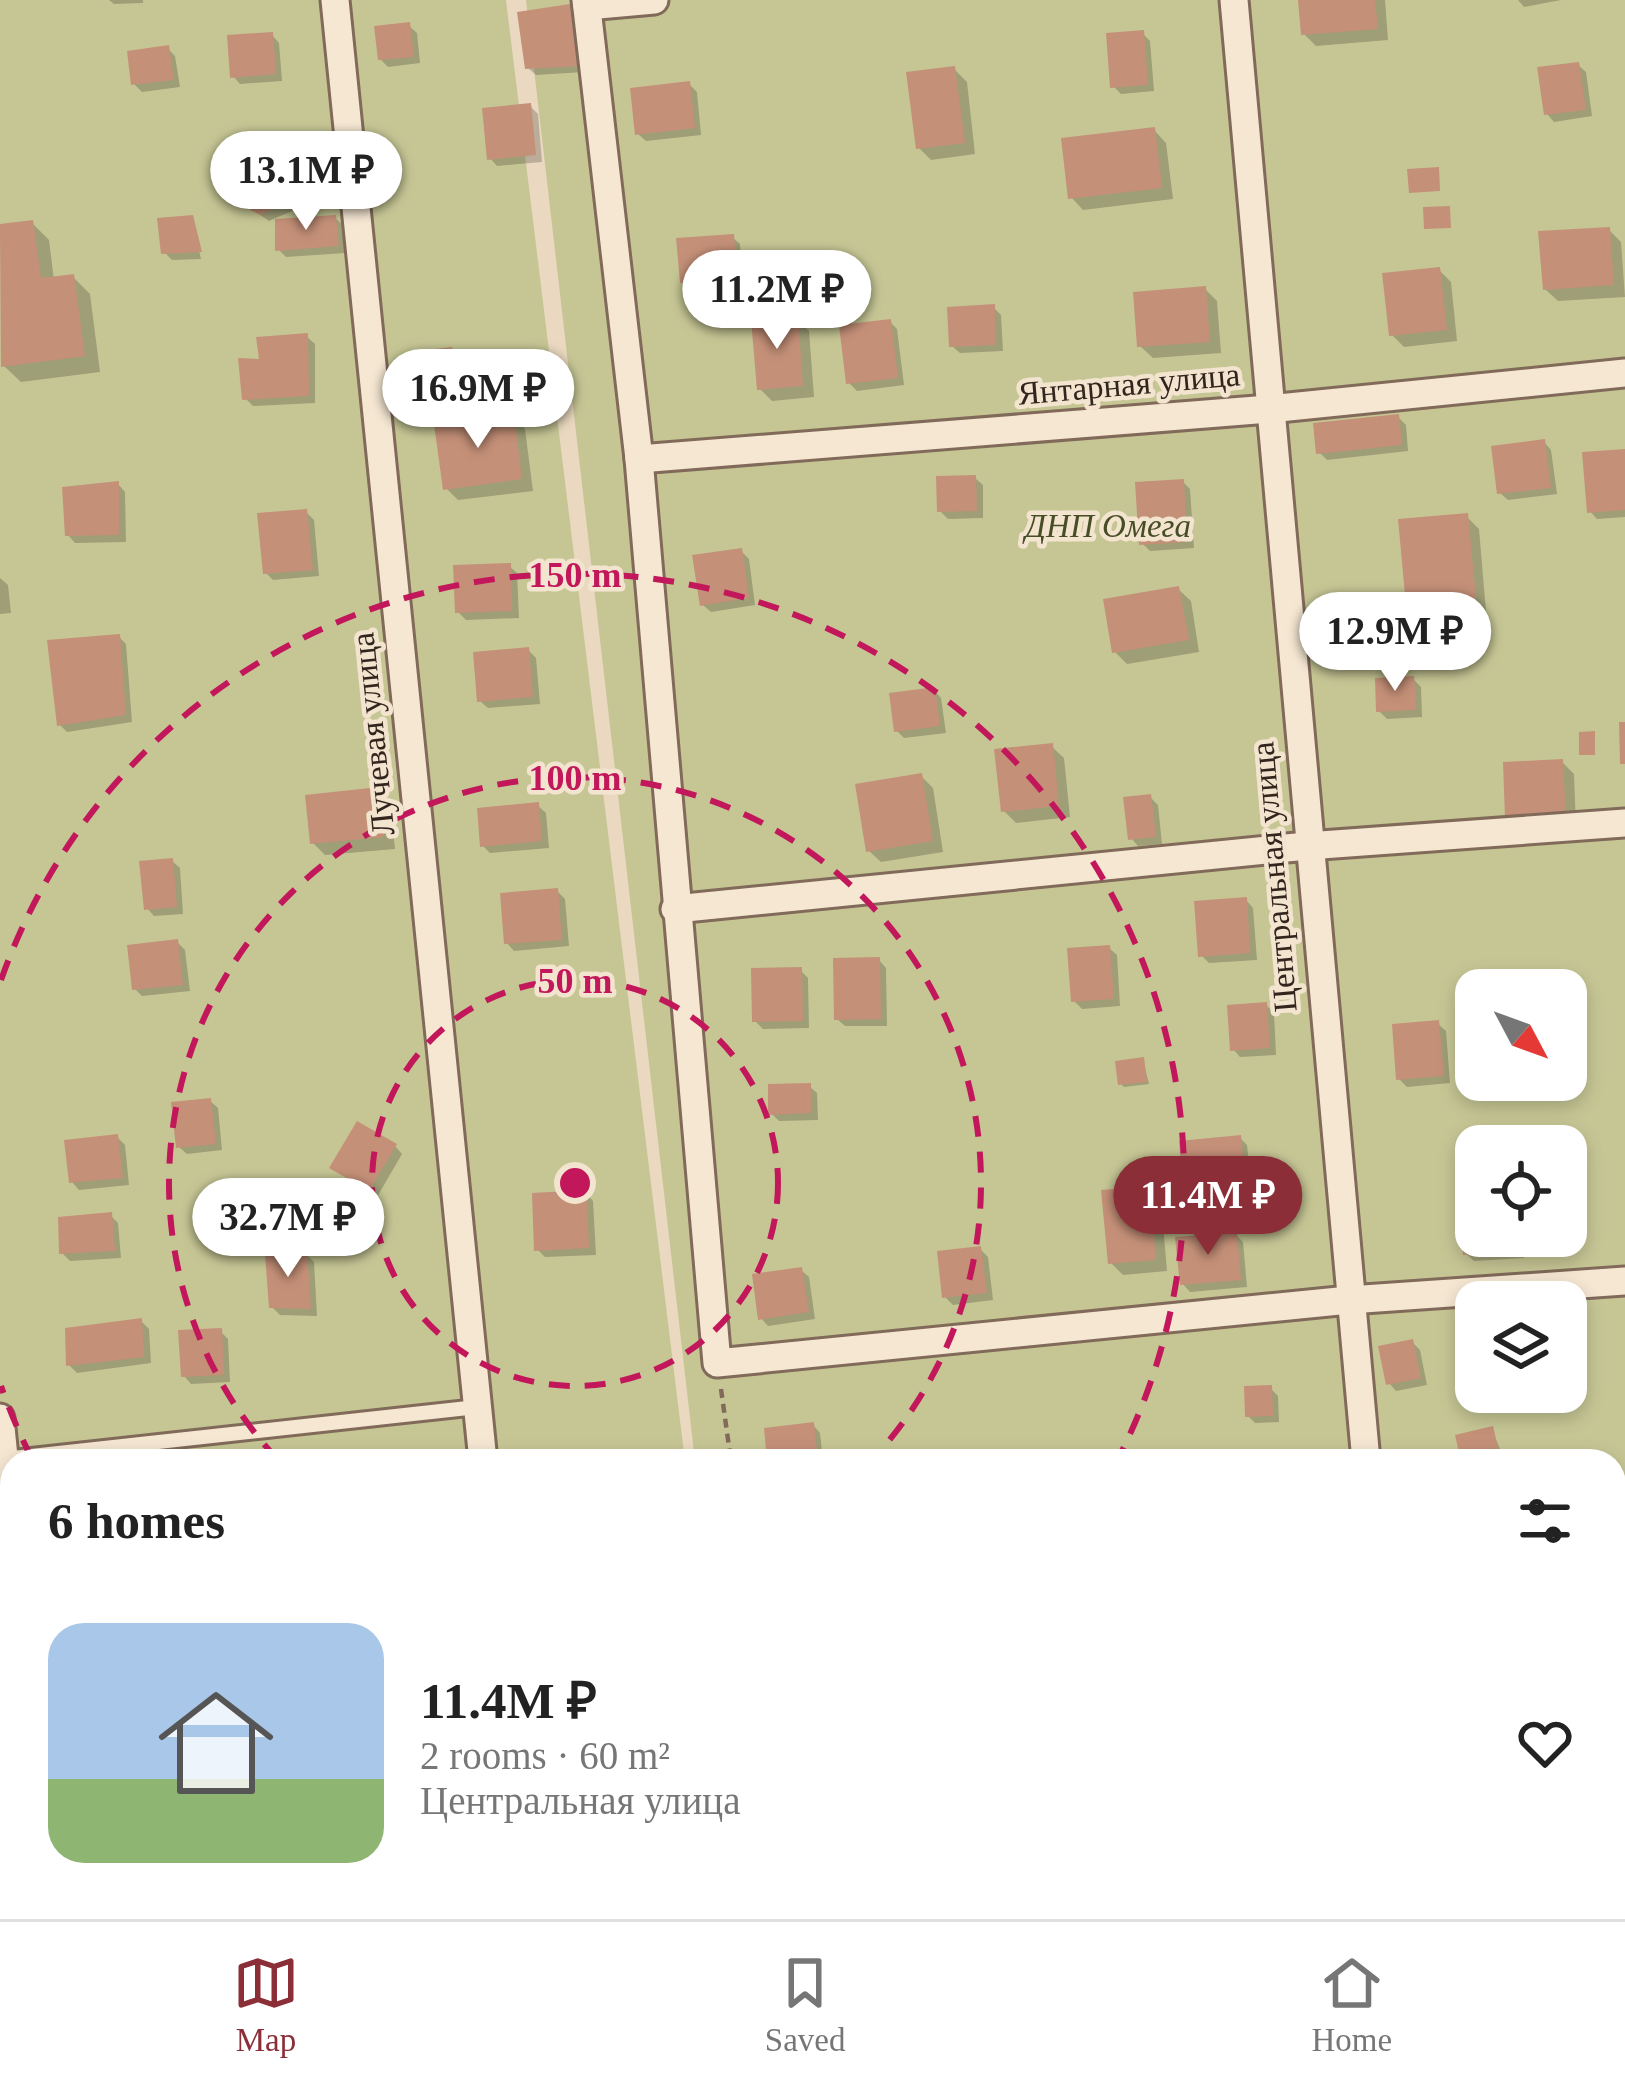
<!DOCTYPE html>
<meta charset="utf-8">
<style>
body{margin:0;font-family:"Times New Roman",serif;background:#f6f6f6;color:#222;height:100vh;display:flex;flex-direction:column;font-size:45px;white-space:nowrap}
*{box-sizing:border-box;margin:0}
p{font-size:39px;color:#767676}
.icon{flex:none;width:66px;height:66px;fill:none;stroke:currentColor;stroke-width:2;stroke-linecap:round;stroke-linejoin:round}
.map{position:relative;flex:1;overflow:hidden}
.panel{position:absolute;left:0px;top:1449px;width:1626px;height:471px;display:flex;flex-direction:column;background:#fff;border-radius:36px 36px 0 0;box-shadow:0 6px 18px #0003}
.panel>*{flex:none}
.needle{width:78px;rotate:131deg}
.tools{position:absolute;left:1455px;top:969px;display:grid;gap:24px}
.tools a{display:grid;place-items:center;width:132px;height:132px;border-radius:24px;background:#fff;box-shadow:0 6px 18px #0003;font-size:60px}
.price{position:absolute;translate:-50% -102px;padding:0 27px;border-radius:42px;background:#fff;color:#222;font-size:39px;line-height:78px;filter:drop-shadow(0 3px 6px #0008)}
.price::after{content:'';position:absolute;left:50%;top:72px;width:36px;height:27px;margin-left:-18px;background:inherit;clip-path:polygon(0 0,100% 0,50% 100%)}
.price.selected{background:#8b2e38;color:#fff}
ul{padding:0;list-style:none}
li{display:flex;align-items:center;gap:36px;height:300px;padding:0 48px}
li+li{border-top:3px solid #e0e0e0}
li span{display:grid;place-items:center;flex:none;width:336px;height:240px;border-radius:36px;color:#555}
li>.icon{margin-inline-start:auto}
span .icon{width:144px;height:144px;fill:#fffc;stroke-width:1}
li b{font-size:51px}
h2{display:flex;justify-content:space-between;align-items:center;height:144px;padding:0 48px;font-size:51px}
.tabs{display:flex;justify-content:space-around;align-items:center;height:168px;border-top:3px solid #e0e0e0;background:#fff;font-size:33px;color:#767676}
.tabs a{display:grid;justify-items:center;gap:6px}
.tabs .selected{color:#8b2e38}
.map>svg:first-child{display:block}
.green{fill:#c6c695;fill-rule:evenodd}
.shadow{fill:#0003}
.building{fill:#c59078}
.lines{fill:none;stroke-linecap:round;stroke-linejoin:round}
.service-casing{stroke:#816a59;stroke-width:20}
.minor-casing{stroke:#816a59;stroke-width:33}
.path{stroke:#816a59;stroke-width:4.5;stroke-dasharray:9 6;stroke-linecap:butt}
.service{stroke:#f5e7d2;stroke-width:14}
.minor{stroke:#f5e7d2;stroke-width:27}
.ring{fill:none;stroke:#c2185b;stroke-width:6;stroke-dasharray:21 15}
.labels{text-anchor:middle;dominant-baseline:central;stroke-width:9;stroke-linejoin:round;paint-order:stroke}
.street-label{font-size:33px;fill:#32251d;stroke:#f2e4ce}
.park-label{font-size:33px;font-style:italic;fill:#474d25;stroke:#f2e4ce}
.centre{fill:#c2185b;stroke:#f2e4ce;stroke-width:6}
.ring-label{font-size:36px;text-anchor:middle;font-weight:bold;fill:#c2185b;stroke:#f2e4ce;stroke-width:9;stroke-linejoin:round;paint-order:stroke}
</style>
<div class="map">
<svg width="1625" height="1919" viewBox="0 0 1625 1919">
<rect width="100%" height="100%" fill="#ead9c0"/>
<g class="green">
<path d="M 0,0 L 506,0 L 685,1461 L 12,1461 L 12,1908 L 740,1908 L 741,1919 L 0,1919 Z"/>
<path d="M 526,0 L 1625,0 L 1625,1717 L 1614,1731 L 1614,1461 L 695,1461 ZM 1476,990 L 1566,990 L 1566,1080 L 1476,1080 ZM 1476,1146 L 1566,1146 L 1566,1236 L 1476,1236 ZM 1476,1302 L 1566,1302 L 1566,1392 L 1476,1392 Z"/>
<path d="M 1625,1816 L 1625,1919 L 1543,1919 L 1552,1908 L 1614,1908 L 1614,1830 Z"/>
<path d="M 746,1908 L 1471,1908 L 1462,1919 L 748,1919 Z"/>
</g>
<g class="shadow">
<path d="M 109,0 L 143,0 L 143,3 L 114,4 Z"/>
<path d="M 1301,0 L 1385,0 L 1388,40 L 1316,46 L 1304,34 Z"/>
<path d="M 1518,0 L 1561,0 L 1524,7 Z"/>
<path d="M 568,8 L 576,15 L 584,72 L 536,75 L 528,68 Z"/>
<path d="M 409,26 L 417,33 L 420,63 L 388,67 L 380,59 Z"/>
<path d="M 1142,33 L 1150,41 L 1154,91 L 1121,94 L 1113,86 Z"/>
<path d="M 272,35 L 279,43 L 282,81 L 240,84 L 233,76 Z"/>
<path d="M 168,49 L 175,56 L 180,87 L 142,92 L 134,84 Z"/>
<path d="M 1578,65 L 1586,72 L 1592,116 L 1554,122 L 1547,114 Z"/>
<path d="M 954,69 L 967,82 L 975,154 L 931,160 L 919,148 Z"/>
<path d="M 689,84 L 697,92 L 701,135 L 646,141 L 638,134 Z"/>
<path d="M 530,106 L 538,114 L 542,162 L 497,166 L 490,158 Z"/>
<path d="M 1154,130 L 1166,143 L 1173,199 L 1083,210 L 1071,197 Z"/>
<path d="M 277,155 L 301,183 L 294,210 L 269,221 L 244,204 L 264,158 Z"/>
<path d="M 192,218 L 201,259 L 172,260 L 164,252 Z"/>
<path d="M 335,218 L 343,225 L 345,253 L 286,257 L 278,249 Z"/>
<path d="M 32,223 L 49,240 L 54,280 L 73,277 L 90,294 L 100,372 L 21,382 L 4,366 L 0,227 Z"/>
<path d="M 1609,230 L 1621,242 L 1625,297 L 1558,301 L 1545,289 Z"/>
<path d="M 732,237 L 740,244 L 743,285 L 690,289 L 682,282 Z"/>
<path d="M 1439,270 L 1451,282 L 1457,341 L 1404,347 L 1392,335 Z"/>
<path d="M 1205,289 L 1217,301 L 1221,353 L 1153,358 L 1140,346 Z"/>
<path d="M 993,307 L 1001,315 L 1003,351 L 960,353 L 952,346 Z"/>
<path d="M 796,318 L 809,331 L 814,397 L 772,401 L 760,389 Z"/>
<path d="M 890,322 L 897,329 L 904,385 L 857,391 L 849,383 Z"/>
<path d="M 307,337 L 315,344 L 315,403 L 253,406 L 245,398 Z"/>
<path d="M 451,350 L 459,358 L 462,391 L 424,395 L 416,387 Z"/>
<path d="M 512,416 L 525,429 L 533,491 L 458,500 L 446,488 Z"/>
<path d="M 1398,417 L 1406,425 L 1408,451 L 1327,460 L 1319,452 Z"/>
<path d="M 1544,442 L 1551,450 L 1557,494 L 1508,500 L 1500,493 Z"/>
<path d="M 1625,454 L 1625,517 L 1597,519 L 1590,511 Z"/>
<path d="M 975,478 L 983,485 L 983,518 L 948,519 L 940,511 Z"/>
<path d="M 1183,482 L 1190,489 L 1194,548 L 1150,551 L 1142,543 Z"/>
<path d="M 118,484 L 125,492 L 126,542 L 75,543 L 68,535 Z"/>
<path d="M 306,512 L 314,520 L 319,576 L 273,580 L 266,573 Z"/>
<path d="M 1467,517 L 1479,529 L 1486,611 L 1421,616 L 1409,604 Z"/>
<path d="M 741,551 L 749,559 L 755,605 L 711,612 L 703,605 Z"/>
<path d="M 509,566 L 517,573 L 519,618 L 466,620 L 458,612 Z"/>
<path d="M 0,578 L 8,585 L 11,613 L 0,614 Z"/>
<path d="M 1178,589 L 1191,601 L 1199,652 L 1127,664 L 1115,652 Z"/>
<path d="M 119,637 L 126,644 L 132,722 L 67,732 L 60,725 Z"/>
<path d="M 528,650 L 536,658 L 540,704 L 488,708 L 480,701 Z"/>
<path d="M 1413,679 L 1421,687 L 1422,717 L 1387,719 L 1379,711 Z"/>
<path d="M 934,690 L 941,698 L 946,733 L 904,738 L 897,731 Z"/>
<path d="M 1051,746 L 1064,758 L 1070,817 L 1016,823 L 1004,811 Z"/>
<path d="M 1562,762 L 1574,774 L 1576,827 L 1521,830 Z"/>
<path d="M 921,776 L 933,788 L 943,852 L 881,862 L 868,850 Z"/>
<path d="M 378,791 L 390,803 L 395,849 L 325,855 L 313,843 Z"/>
<path d="M 1150,797 L 1158,805 L 1162,844 L 1138,846 L 1131,838 Z"/>
<path d="M 538,806 L 546,813 L 549,848 L 490,853 L 483,846 Z"/>
<path d="M 172,861 L 180,868 L 183,914 L 154,916 L 147,908 Z"/>
<path d="M 557,891 L 565,899 L 569,946 L 514,951 L 507,943 Z"/>
<path d="M 1246,900 L 1253,908 L 1257,960 L 1209,963 L 1201,955 Z"/>
<path d="M 177,942 L 185,950 L 190,991 L 142,996 L 135,989 Z"/>
<path d="M 1109,948 L 1117,955 L 1120,1006 L 1082,1009 L 1074,1001 Z"/>
<path d="M 879,960 L 886,968 L 887,1026 L 845,1026 L 837,1019 Z"/>
<path d="M 800,970 L 808,978 L 809,1028 L 763,1029 L 755,1021 Z"/>
<path d="M 1266,1005 L 1274,1013 L 1276,1055 L 1240,1057 L 1233,1049 Z"/>
<path d="M 1438,1024 L 1446,1031 L 1450,1083 L 1407,1087 L 1399,1079 Z"/>
<path d="M 1143,1060 L 1149,1084 L 1124,1087 L 1121,1084 Z"/>
<path d="M 809,1086 L 817,1093 L 818,1120 L 779,1121 L 771,1113 Z"/>
<path d="M 210,1101 L 218,1108 L 222,1150 L 187,1154 L 179,1147 Z"/>
<path d="M 117,1137 L 125,1145 L 129,1185 L 79,1190 L 72,1182 Z"/>
<path d="M 1240,1138 L 1247,1145 L 1251,1186 L 1194,1192 L 1186,1185 Z"/>
<path d="M 395,1146 L 402,1154 L 377,1197 L 333,1168 Z"/>
<path d="M 1149,1189 L 1161,1201 L 1167,1271 L 1123,1275 L 1111,1263 Z"/>
<path d="M 586,1193 L 593,1201 L 596,1255 L 545,1257 L 537,1249 Z"/>
<path d="M 1476,1210 L 1476,1236 L 1522,1236 L 1524,1258 L 1474,1261 L 1466,1254 Z"/>
<path d="M 110,1215 L 118,1223 L 121,1258 L 70,1261 L 62,1253 Z"/>
<path d="M 1236,1235 L 1243,1242 L 1247,1287 L 1190,1292 L 1183,1284 Z"/>
<path d="M 980,1249 L 988,1257 L 993,1300 L 953,1305 L 945,1297 Z"/>
<path d="M 306,1254 L 314,1262 L 317,1316 L 280,1315 L 272,1307 Z"/>
<path d="M 801,1270 L 809,1277 L 815,1319 L 768,1326 L 761,1318 Z"/>
<path d="M 141,1321 L 149,1329 L 151,1363 L 77,1373 L 69,1365 Z"/>
<path d="M 220,1331 L 228,1339 L 230,1382 L 191,1384 L 184,1376 Z"/>
<path d="M 1412,1342 L 1420,1350 L 1427,1385 L 1396,1391 L 1389,1383 Z"/>
<path d="M 1270,1388 L 1278,1396 L 1279,1422 L 1255,1423 L 1248,1416 Z"/>
<path d="M 813,1425 L 820,1433 L 823,1461 L 770,1461 Z"/>
<path d="M 1492,1430 L 1505,1461 L 1464,1461 Z"/>
<path d="M 136,1908 L 208,1908 L 209,1919 L 137,1919 Z"/>
</g>
<g class="building">
<path d="M 1298,0 L 1375,0 L 1378,29 L 1301,35 Z"/>
<path d="M 570,4 L 578,66 L 525,69 L 517,12 Z"/>
<path d="M 410,22 L 414,57 L 378,60 L 374,26 Z"/>
<path d="M 1144,30 L 1148,85 L 1110,88 L 1106,33 Z"/>
<path d="M 273,32 L 276,74 L 230,78 L 227,35 Z"/>
<path d="M 169,45 L 174,80 L 131,85 L 127,51 Z"/>
<path d="M 1579,62 L 1586,110 L 1544,115 L 1537,67 Z"/>
<path d="M 955,66 L 965,143 L 916,149 L 906,72 Z"/>
<path d="M 690,81 L 695,128 L 635,135 L 630,88 Z"/>
<path d="M 531,103 L 536,155 L 487,160 L 482,108 Z"/>
<path d="M 1155,127 L 1162,188 L 1068,199 L 1061,138 Z"/>
<path d="M 248,141 L 265,155 L 278,152 L 281,165 L 295,173 L 287,203 L 260,215 L 241,205 L 237,186 L 219,172 L 227,154 L 238,153 Z"/>
<path d="M 1439,167 L 1440,191 L 1409,193 L 1407,169 Z"/>
<path d="M 1450,206 L 1451,228 L 1424,229 L 1423,207 Z"/>
<path d="M 193,215 L 202,252 L 161,254 L 157,218 Z"/>
<path d="M 336,215 L 339,246 L 275,251 L 275,219 Z"/>
<path d="M 33,220 L 41,278 L 74,274 L 85,356 L 1,367 L 0,224 Z"/>
<path d="M 1610,227 L 1614,285 L 1543,290 L 1538,231 Z"/>
<path d="M 734,234 L 737,278 L 680,283 L 676,238 Z"/>
<path d="M 1440,267 L 1447,330 L 1389,336 L 1382,273 Z"/>
<path d="M 1206,286 L 1210,342 L 1137,347 L 1133,292 Z"/>
<path d="M 995,304 L 996,345 L 949,347 L 947,307 Z"/>
<path d="M 798,315 L 803,386 L 757,390 L 751,319 Z"/>
<path d="M 891,319 L 898,378 L 846,384 L 839,325 Z"/>
<path d="M 308,333 L 309,396 L 242,400 L 238,358 L 259,359 L 256,337 Z"/>
<path d="M 452,347 L 456,384 L 413,389 L 409,352 Z"/>
<path d="M 514,413 L 522,479 L 443,490 L 434,424 Z"/>
<path d="M 1399,414 L 1402,445 L 1316,454 L 1313,423 Z"/>
<path d="M 1545,439 L 1551,488 L 1497,494 L 1491,446 Z"/>
<path d="M 1625,449 L 1625,510 L 1587,513 L 1582,452 Z"/>
<path d="M 976,475 L 977,511 L 937,512 L 936,476 Z"/>
<path d="M 1184,479 L 1187,542 L 1139,545 L 1135,482 Z"/>
<path d="M 119,481 L 119,535 L 65,536 L 62,487 Z"/>
<path d="M 307,509 L 313,570 L 263,574 L 257,513 Z"/>
<path d="M 1468,513 L 1476,599 L 1406,606 L 1398,519 Z"/>
<path d="M 742,548 L 749,598 L 700,606 L 692,555 Z"/>
<path d="M 511,563 L 512,611 L 455,613 L 453,565 Z"/>
<path d="M 1179,586 L 1189,640 L 1112,653 L 1103,599 Z"/>
<path d="M 120,634 L 126,715 L 57,726 L 47,640 Z"/>
<path d="M 529,647 L 533,697 L 477,702 L 473,652 Z"/>
<path d="M 1414,676 L 1416,710 L 1376,712 L 1375,678 Z"/>
<path d="M 935,687 L 940,726 L 894,732 L 889,693 Z"/>
<path d="M 1619,722 L 1625,722 L 1625,764 L 1620,764 Z"/>
<path d="M 1595,731 L 1595,755 L 1579,755 L 1579,732 Z"/>
<path d="M 1053,743 L 1059,806 L 1001,812 L 994,749 Z"/>
<path d="M 1563,759 L 1566,816 L 1505,819 L 1503,762 Z"/>
<path d="M 922,773 L 933,841 L 866,852 L 855,784 Z"/>
<path d="M 379,787 L 384,837 L 310,844 L 305,795 Z"/>
<path d="M 1151,794 L 1156,837 L 1128,840 L 1123,797 Z"/>
<path d="M 539,802 L 542,841 L 480,847 L 477,808 Z"/>
<path d="M 173,858 L 177,907 L 144,910 L 139,861 Z"/>
<path d="M 558,888 L 562,940 L 504,944 L 500,893 Z"/>
<path d="M 1247,897 L 1250,953 L 1198,957 L 1194,901 Z"/>
<path d="M 178,939 L 183,985 L 132,990 L 127,945 Z"/>
<path d="M 1110,945 L 1114,999 L 1071,1002 L 1067,948 Z"/>
<path d="M 880,957 L 881,1019 L 834,1020 L 833,958 Z"/>
<path d="M 802,967 L 803,1021 L 752,1022 L 751,968 Z"/>
<path d="M 1267,1002 L 1270,1048 L 1230,1051 L 1227,1005 Z"/>
<path d="M 1439,1020 L 1444,1076 L 1396,1080 L 1392,1024 Z"/>
<path d="M 1144,1057 L 1147,1082 L 1118,1085 L 1115,1061 Z"/>
<path d="M 811,1083 L 811,1113 L 768,1115 L 768,1084 Z"/>
<path d="M 211,1098 L 216,1144 L 176,1148 L 171,1102 Z"/>
<path d="M 357,1121 L 397,1144 L 369,1191 L 329,1168 Z"/>
<path d="M 118,1134 L 123,1178 L 69,1183 L 64,1140 Z"/>
<path d="M 1241,1135 L 1245,1180 L 1183,1186 L 1179,1141 Z"/>
<path d="M 1150,1186 L 1156,1260 L 1108,1264 L 1101,1190 Z"/>
<path d="M 587,1190 L 589,1248 L 534,1251 L 532,1193 Z"/>
<path d="M 1476,1207 L 1476,1236 L 1516,1236 L 1517,1251 L 1463,1255 L 1460,1209 Z"/>
<path d="M 112,1212 L 115,1251 L 59,1254 L 58,1217 Z"/>
<path d="M 1237,1232 L 1241,1280 L 1180,1285 L 1175,1237 Z"/>
<path d="M 981,1246 L 987,1293 L 942,1298 L 937,1251 Z"/>
<path d="M 307,1251 L 311,1309 L 269,1308 L 265,1254 Z"/>
<path d="M 802,1267 L 809,1312 L 758,1320 L 752,1274 Z"/>
<path d="M 142,1318 L 144,1357 L 66,1366 L 65,1328 Z"/>
<path d="M 222,1328 L 224,1375 L 181,1377 L 178,1330 Z"/>
<path d="M 1413,1339 L 1421,1378 L 1386,1385 L 1378,1346 Z"/>
<path d="M 1272,1385 L 1273,1416 L 1245,1417 L 1244,1386 Z"/>
<path d="M 814,1422 L 818,1461 L 767,1461 L 764,1428 Z"/>
<path d="M 1493,1426 L 1501,1461 L 1461,1461 L 1455,1435 Z"/>
<path d="M 1625,1544 L 1625,1626 L 1614,1617 L 1614,1557 Z"/>
<path d="M 133,1908 L 198,1908 L 199,1919 L 134,1919 Z"/>
<path d="M 1314,1908 L 1379,1908 L 1383,1909 L 1381,1919 L 1312,1919 Z"/>
</g>
<g class="lines">
<defs>
<path id="service" d="M 4,1459 L 477,1407"/>
<g id="minor">
<path d="M 335,0 L 483,1461"/>
<path d="M 586,0 L 639,459 L 717,1363 L 1349,1300 L 1625,1281"/>
<path d="M 1234,0 L 1366,1461"/>
<path d="M 587,6 L 654,0"/>
<path d="M 639,459 L 1269,409 L 1625,373"/>
<path d="M 675,909 L 1307,846 L 1625,823"/>
<path d="M 0,1418 L 12,1535"/>
<path d="M 0,1862 L 12,1862"/>
<path d="M 534,1908 L 535,1919"/>
</g>
</defs>
<use href="#service" class="service-casing"/>
<use href="#minor" class="minor-casing"/>
<g class="path">
<path d="M 721,1389 L 731,1461"/>
<path d="M 1614,1807 L 1625,1811"/>
<path d="M 781,1908 L 781,1919"/>
</g>
<use href="#service" class="service"/>
<use href="#minor" class="minor"/>
</g>
<g class="ring">
<circle cx="575" cy="1183" r="203"/>
<path d="M278 1460A406 406 0 1 1 872 1460"/>
<path d="M32 1459A609 609 0 0 1 1 1386M1 980A609 609 0 1 1 1118 1459"/>
</g>
<g class="labels">
<g class="street-label">
<text transform="translate(1129 384) rotate(-5)">Янтарная улица</text>
<text transform="translate(373 734) rotate(-96)">Лучевая улица</text>
<text transform="translate(1274 877) rotate(-95)">Центральная улица</text>
</g>
<g class="park-label">
<text x="1108" y="526">ДНП Омега</text>
</g>
</g>
<circle cx="575" cy="1183" r="18" class="centre"/>
<g class="ring-label">
<text x="575" y="587">150 m</text>
<text x="575" y="790">100 m</text>
<text x="575" y="993">50 m</text>
</g>
</svg>
<div class="tools">
<a><svg class="needle" viewBox="-14 -14 28 28"><path d="M0-13l5 13h-10z" fill="#e53935"/><path d="M0 13l5-13h-10z" fill="#767676"/></svg></a>
<a><svg class="icon" aria-label="locate" viewBox="0 0 24 24"><circle cx="12" cy="12" r="6"/><path d="M12 2v4M12 18v4M2 12h4M18 12h4"/></svg></a>
<a><svg class="icon" aria-label="layers" viewBox="0 0 24 24"><path d="M12 4l9 5-9 5-9-5zM3 14l9 5 9-5"/></svg></a>
</div>
<b class="price" style="left:306px;top:233px">13.1M ₽</b>
<b class="price" style="left:777px;top:352px">11.2M ₽</b>
<b class="price" style="left:478px;top:451px">16.9M ₽</b>
<b class="price" style="left:1395px;top:694px">12.9M ₽</b>
<b class="price selected" style="left:1208px;top:1258px">11.4M ₽</b>
<b class="price" style="left:288px;top:1280px">32.7M ₽</b>
<section class="panel">
<h2>6 homes<svg class="icon" aria-label="filters" viewBox="0 0 24 24"><path d="M4 7h16M4 17h16"/><circle cx="9" cy="7" r="2"/><circle cx="15" cy="17" r="2"/></svg></h2>
<ul>
<li><span style="background:linear-gradient(#a9c7e8 65%,#8fb573 0)"><svg class="icon" aria-label="home" viewBox="0 0 24 24"><path d="M3 11l9-7 9 7M6 9v11h12V9"/></svg></span><div><b>11.4M ₽</b><p>2 rooms · 60 m²</p><p>Центральная улица</p></div><svg class="icon" aria-label="heart" viewBox="0 0 24 24"><path d="M12 20l-8-8c-3-5 5-10 8-4 3-6 11-1 8 4z"/></svg></li>
</ul>
</section>
</div>
<nav class="tabs">
<a class="selected"><svg class="icon" aria-label="map" viewBox="0 0 24 24"><path d="M3 6l6-2 6 2 6-2v14l-6 2-6-2-6 2zM9 4v14M15 6v14"/></svg>Map</a>
<a><svg class="icon" aria-label="saved" viewBox="0 0 24 24"><path d="M7 4h10v16l-5-4-5 4z"/></svg>Saved</a>
<a><svg class="icon" aria-label="home" viewBox="0 0 24 24"><path d="M3 11l9-7 9 7M6 9v11h12V9"/></svg>Home</a>
</nav>
